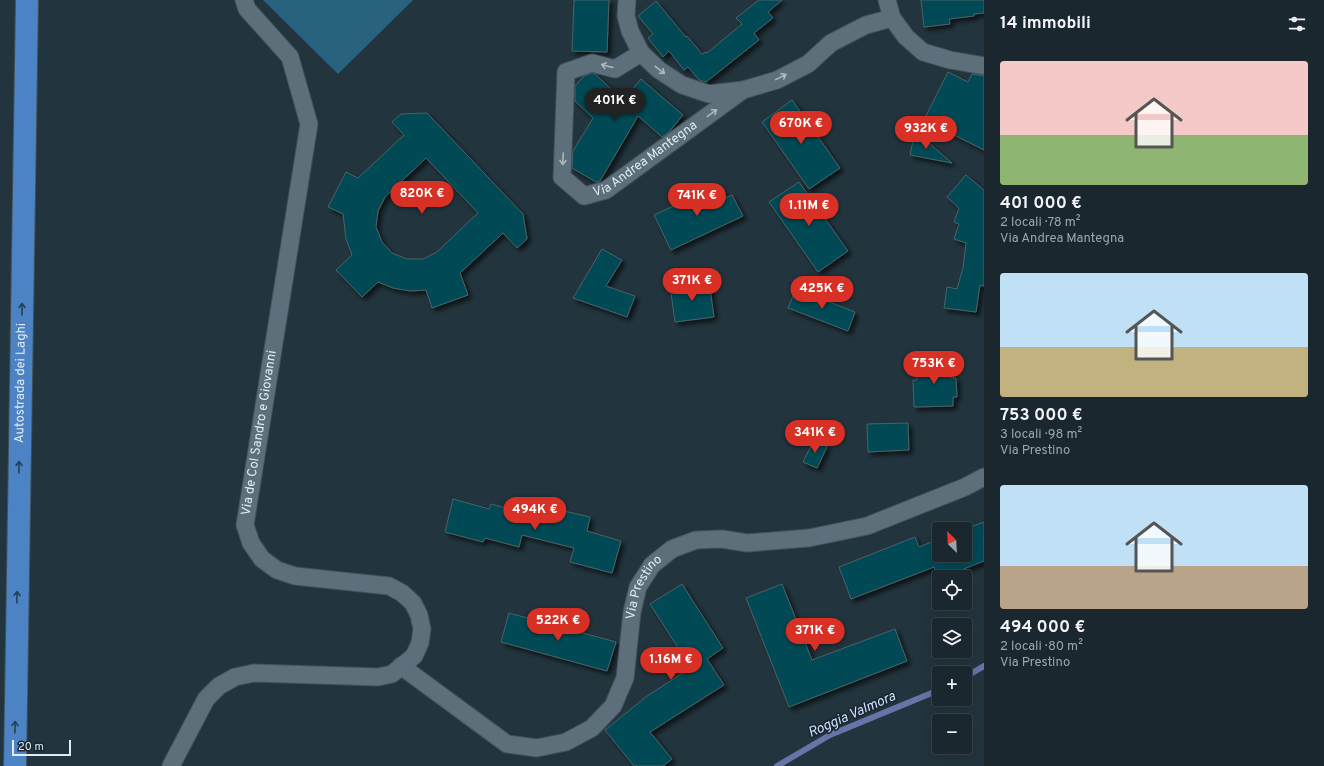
<!DOCTYPE html>
<html lang="it">
<meta charset="utf-8">
<style>
body{margin:0;font-family:Overpass,sans-serif;background:#27333a;color:#f1f3f6;height:100vh;display:flex;flex-direction:column;font-size:15px;white-space:nowrap}
*{box-sizing:border-box;margin:0}
p{font-size:13px;color:#9fa5aa}
.icon{flex:none;width:22px;height:22px;fill:none;stroke:currentColor;stroke-width:2;stroke-linecap:round;stroke-linejoin:round}
.map{position:relative;flex:1;overflow:hidden}
.details{display:flex;flex-direction:column;background:#1a272e;width:340px}
.details>*{flex:none}
.needle{width:26px;rotate:336deg}
.controls{position:absolute;left:932px;top:522px;display:grid;gap:8px}
.controls a{display:grid;place-items:center;width:40px;height:40px;border-radius:4px;background:#1a272e;box-shadow:0 4px 16px #0002,0 0 0 1px #38444a;font-size:20px}
.scale{position:absolute;left:12px;bottom:10px;width:59px;box-sizing:border-box;padding-left:4px;border:2px solid #e0ebf1;border-top:0;font-size:11px;line-height:14px;white-space:nowrap;color:#e0ebf1;-webkit-text-stroke:3px #192933;paint-order:stroke}
.price{position:absolute;translate:-50% -34px;padding:0 9px;border-radius:14px;background:#d93025;color:#fff;font-size:13px;line-height:26px;filter:drop-shadow(0 1px 2px #0008)}
.price::after{content:'';position:absolute;left:50%;top:24px;width:12px;height:9px;margin-left:-6px;background:inherit;clip-path:polygon(0 0,100% 0,50% 100%)}
.price.on{background:#222;color:#fff}
ul{padding:0;list-style:none}
li{display:grid;align-content:center;gap:8px;height:212px;padding:0 16px}
li span{display:grid;place-items:center;height:124px;border-radius:4px;color:#555}
li>.icon{margin-inline-start:auto}
span .icon{width:72px;height:72px;fill:#fffc;stroke-width:1}
li b{font-size:17px}
h2{display:flex;justify-content:space-between;align-items:center;height:48px;padding:0 16px;font-size:17px}
main{display:flex;flex:1;min-height:0}
.map>svg:first-child{display:block}
.green{fill:#29627e}
.lines{fill:none;stroke-linecap:round;stroke-linejoin:round}
.stream{stroke:#6873a7;stroke-width:6}
.building{fill:#004a55;stroke:#4b6267;fill-rule:evenodd;filter:url(#shadow)}
.street-casing{stroke:#425159;stroke-width:19}
.highway-casing{stroke:#425159;stroke-width:24}
.street{stroke:#5d6f7a;stroke-width:17}
.highway{stroke:#4b83c4;stroke-width:22}
.oneway{stroke:#acb9c1}
.oneway2{stroke:#264057}
.labels{text-anchor:middle;dominant-baseline:central;stroke-width:3.5;stroke-linejoin:round;paint-order:stroke}
.street-label{font-size:13px;fill:#e0ebf1;stroke:#192933}
.water-label{font-size:14px;font-style:italic;fill:#d7dfff;stroke:#192933}
</style>
<main>
<div class="map">
<svg width="984" height="766" viewBox="0 0 984 766">
<defs>
<filter id="shadow"><feDropShadow dx="3.5" dy="3.5" stdDeviation="2" flood-color="#0009"/></filter>
</defs>
<rect width="100%" height="100%" fill="#22343d"/>
<path class="green" d="M 263,0 L 413,0 L 338,74 Z"/>
<g class="lines">
<g class="stream">
<path d="M 965,677 L 984,666"/>
<path d="M 777,766 L 830,735 L 939,690"/>
</g>
</g>
<g class="building">
<path d="M 574,0 L 609,0 L 607,52 L 572,51 Z"/>
<path d="M 759,0 L 782,0 L 768,12 L 773,18 L 754,33 L 759,40 L 706,82 L 699,80 L 688,67 L 684,70 L 669,51 L 663,57 L 648,38 L 653,34 L 638,16 L 656,1 L 686,37 L 687,36 L 702,54 L 706,52 L 707,53 L 742,24 L 736,18 Z"/>
<path d="M 921,0 L 984,0 L 984,13 L 974,14 L 974,16 L 949,19 L 950,24 L 924,27 Z"/>
<path d="M 948,72 L 968,82 L 972,74 L 984,76 L 984,150 L 924,120 Z"/>
<path d="M 592,73 L 595,74 L 623,100 L 641,79 L 683,115 L 669,132 L 662,137 L 638,116 L 600,181 L 596,182 L 572,168 L 573,151 L 593,118 L 575,101 L 575,86 L 584,76 Z"/>
<path d="M 792,100 L 840,168 L 809,189 L 762,122 Z"/>
<path d="M 427,113 L 523,214 L 527,239 L 517,248 L 503,233 L 460,273 L 468,295 L 432,308 L 426,290 L 410,291 L 393,288 L 378,282 L 362,297 L 336,270 L 352,255 L 346,239 L 343,214 L 328,207 L 346,172 L 358,178 L 404,135 L 392,122 L 401,114 ZM 426,158 L 478,213 L 437,252 L 423,259 L 407,259 L 392,253 L 382,242 L 376,227 L 378,211 L 385,197 Z"/>
<path d="M 915,131 L 952,163 L 910,155 Z"/>
<path d="M 966,175 L 984,190 L 984,286 L 980,285 L 976,312 L 944,308 L 947,287 L 957,289 L 963,268 L 966,243 L 954,239 L 959,224 L 954,222 L 959,208 L 947,197 Z"/>
<path d="M 799,182 L 848,251 L 818,272 L 769,202 Z"/>
<path d="M 719,185 L 725,198 L 732,195 L 743,216 L 671,250 L 654,215 Z"/>
<path d="M 602,249 L 622,260 L 606,286 L 635,296 L 627,317 L 573,298 Z"/>
<path d="M 709,281 L 714,317 L 675,322 L 670,286 Z"/>
<path d="M 796,289 L 855,312 L 848,331 L 788,308 Z"/>
<path d="M 916,362 L 951,362 L 951,378 L 956,378 L 957,397 L 953,397 L 953,406 L 914,407 L 913,380 L 917,380 Z"/>
<path d="M 908,423 L 909,450 L 868,452 L 867,424 Z"/>
<path d="M 814,440 L 827,447 L 817,468 L 803,462 Z"/>
<path d="M 453,499 L 489,509 L 491,504 L 528,514 L 530,503 L 590,517 L 587,531 L 621,541 L 612,573 L 570,562 L 574,548 L 522,535 L 519,547 L 485,538 L 483,542 L 445,532 Z"/>
<path d="M 984,522 L 984,561 L 943,577 L 939,577 L 938,579 L 934,567 L 851,599 L 839,567 L 915,537 L 919,547 L 939,539 L 939,555 L 965,555 L 965,529 Z"/>
<path d="M 682,584 L 723,648 L 707,659 L 724,685 L 650,732 L 672,759 L 663,766 L 634,766 L 605,730 L 647,696 L 691,668 L 650,604 Z"/>
<path d="M 782,584 L 812,660 L 895,629 L 907,661 L 789,707 L 746,598 Z"/>
<path d="M 509,613 L 616,642 L 607,671 L 501,642 Z"/>
</g>
<g class="lines">
<defs>
<g id="street">
<path d="M 627,0 L 626,16 L 630,31 L 641,53 L 659,70 L 682,85 L 709,94 L 743,90 L 777,80 L 808,64 L 831,43 L 866,25 L 892,18"/>
<path d="M 887,0 L 892,18 L 906,37 L 923,52 L 950,60 L 984,66"/>
<path id="s1" d="M 641,53 L 615,69 L 592,63 L 566,72 L 562,177 L 584,196 L 606,190 L 743,90"/>
<path id="s2" d="M 401,666 L 507,744 L 537,748 L 566,742 L 592,728 L 613,706 L 625,678 L 632,612 L 638,587 L 652,565 L 672,549 L 696,540 L 722,539 L 747,543 L 809,538 L 867,526 L 965,487 L 984,477"/>
<path id="s3" d="M 171,766 L 206,699 L 219,686 L 235,677 L 254,673 L 378,677 L 392,674 L 414,656 L 420,643 L 422,629 L 419,615 L 413,603 L 402,593 L 389,586 L 295,576 L 277,570 L 262,559 L 251,543 L 245,525 L 309,124 L 290,57 L 247,9 L 244,0"/>
</g>
<g id="highway">
<path id="s4" d="M 15,766 L 27,0"/>
</g>
</defs>
<use href="#street" class="street-casing"/>
<use href="#highway" class="highway-casing"/>
<use href="#street" class="street"/>
<use href="#highway" class="highway"/>
</g>
<defs><path id="oneway-shaft" d="M-6 0H5M1.5-3L5.5 0L1.5 3" fill="none" stroke-width="1.6" stroke-linecap="round" stroke-linejoin="round"/></defs>
<g class="oneway">
<use href="#oneway-shaft" transform="translate(607 66) rotate(-165)"/>
<use href="#oneway-shaft" transform="translate(660 70) rotate(38)"/>
<use href="#oneway-shaft" transform="translate(781 77) rotate(-26)"/>
<use href="#oneway-shaft" transform="translate(712 113) rotate(-36)"/>
<use href="#oneway-shaft" transform="translate(563 159) rotate(92)"/>
</g>
<g class="oneway2">
<use href="#oneway-shaft" transform="translate(22 309) rotate(-89)"/>
<use href="#oneway-shaft" transform="translate(19 467) rotate(-89)"/>
<use href="#oneway-shaft" transform="translate(17 597) rotate(-89)"/>
<use href="#oneway-shaft" transform="translate(15 727) rotate(-89)"/>
</g>
<g class="labels">
<g class="street-label">
<text stroke="none"><textPath href="#s1" startOffset="288">Via Andrea Mantegna</textPath></text>
<text stroke="none"><textPath href="#s4" startOffset="383">Autostrada dei Laghi</textPath></text>
<text stroke="none"><textPath href="#s3" startOffset="648">Via de Col Sandro e Giovanni</textPath></text>
<text stroke="none"><textPath href="#s2" startOffset="376">Via Prestino</textPath></text>
</g>
<g class="water-label">
<text transform="translate(852 715) rotate(-24)">Roggia Valmora</text>
</g>
</g>
</svg>
<div class="controls">
<a><svg class="needle" viewBox="-14 -14 28 28"><path d="M0-13l5 13h-10z" fill="#e53935"/><path d="M0 13l5-13h-10z" fill="#9fa5aa"/></svg></a>
<a><svg class="icon" aria-label="locate" viewBox="0 0 24 24"><circle cx="12" cy="12" r="6"/><path d="M12 2v4M12 18v4M2 12h4M18 12h4"/></svg></a>
<a><svg class="icon" aria-label="layers" viewBox="0 0 24 24"><path d="M12 4l9 5-9 5-9-5zM3 14l9 5 9-5"/></svg></a>
<a>+</a>
<a>−</a>
</div>
<div class="scale">20 m</div>
<b class="price on" style="left:615px;top:122px">401K €</b>
<b class="price" style="left:801px;top:145px">670K €</b>
<b class="price" style="left:926px;top:150px">932K €</b>
<b class="price" style="left:422px;top:215px">820K €</b>
<b class="price" style="left:697px;top:217px">741K €</b>
<b class="price" style="left:809px;top:227px">1.11M €</b>
<b class="price" style="left:692px;top:302px">371K €</b>
<b class="price" style="left:822px;top:310px">425K €</b>
<b class="price" style="left:934px;top:385px">753K €</b>
<b class="price" style="left:815px;top:454px">341K €</b>
<b class="price" style="left:535px;top:531px">494K €</b>
<b class="price" style="left:558px;top:642px">522K €</b>
<b class="price" style="left:815px;top:652px">371K €</b>
<b class="price" style="left:671px;top:681px">1.16M €</b>
</div>
<section class="details">
<h2>14 immobili<svg class="icon" aria-label="filters" viewBox="0 0 24 24"><path d="M4 7h16M4 17h16"/><circle cx="9" cy="7" r="2"/><circle cx="15" cy="17" r="2"/></svg></h2>
<ul>
<li><span style="background:linear-gradient(#f6c9c9 60%,#8fb573 0)"><svg class="icon" aria-label="home" viewBox="0 0 24 24"><path d="M3 11l9-7 9 7M6 9v11h12V9"/></svg></span><div><b>401 000 €</b><p>2 locali · 78 m²</p><p>Via Andrea Mantegna</p></div></li>
<li><span style="background:linear-gradient(#bfe0f5 60%,#c2b280 0)"><svg class="icon" aria-label="home" viewBox="0 0 24 24"><path d="M3 11l9-7 9 7M6 9v11h12V9"/></svg></span><div><b>753 000 €</b><p>3 locali · 98 m²</p><p>Via Prestino</p></div></li>
<li><span style="background:linear-gradient(#bfe0f5 65%,#b9a48a 0)"><svg class="icon" aria-label="home" viewBox="0 0 24 24"><path d="M3 11l9-7 9 7M6 9v11h12V9"/></svg></span><div><b>494 000 €</b><p>2 locali · 80 m²</p><p>Via Prestino</p></div></li>
</ul>
</section>
</main>
